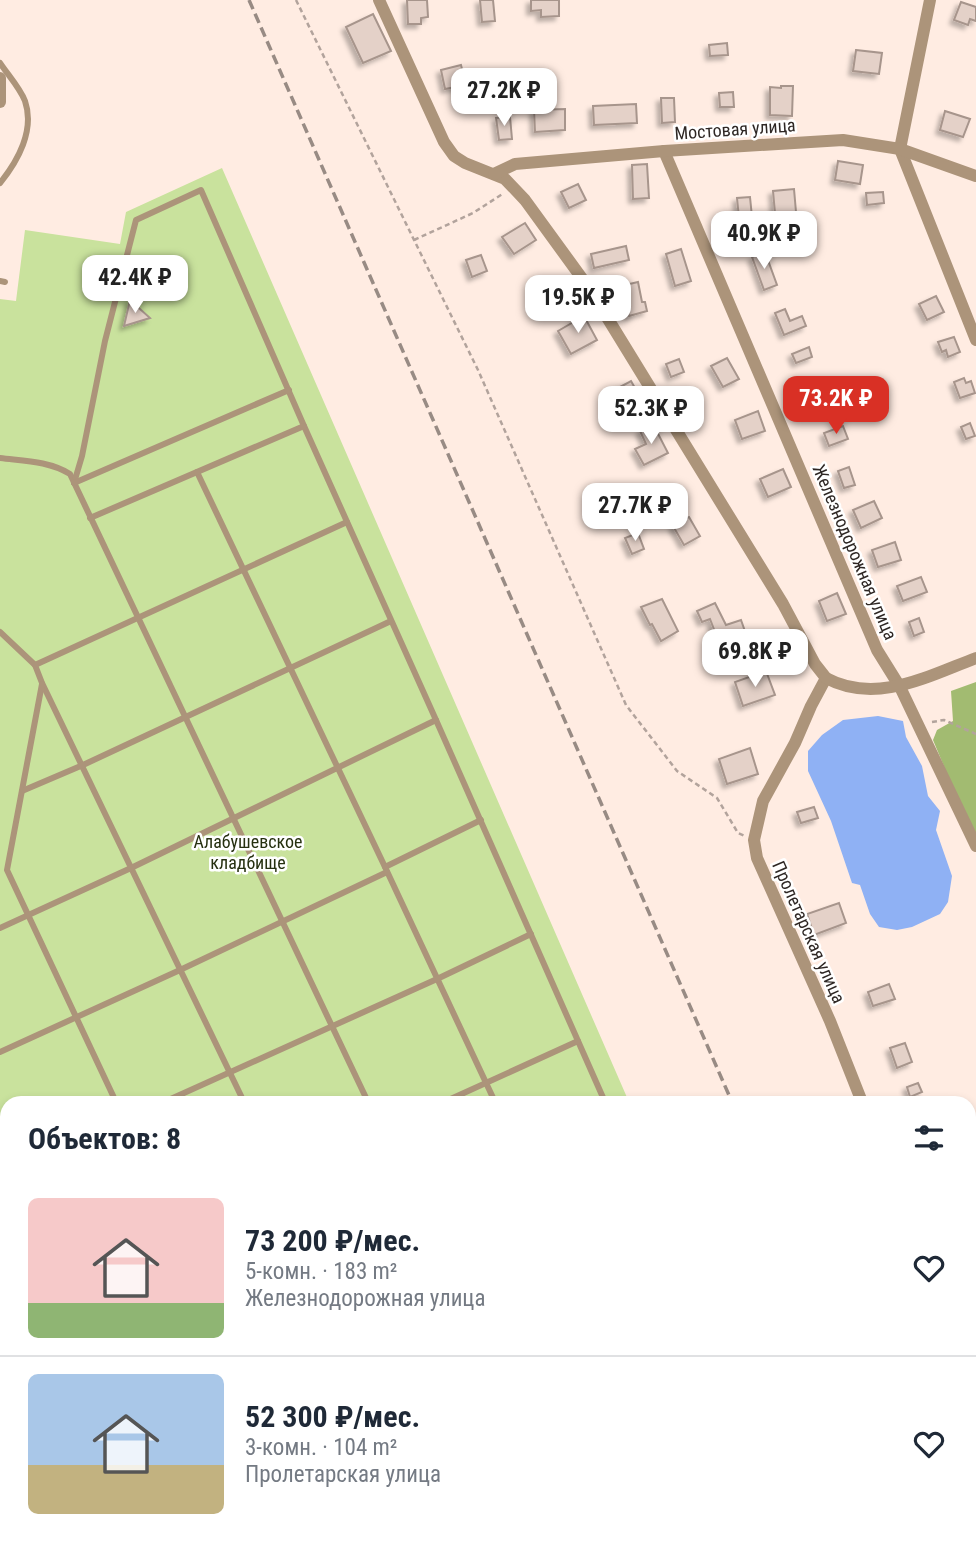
<!DOCTYPE html>
<html lang="ru">
<meta charset="utf-8">
<style>
body{margin:0;font-family:"Roboto Condensed",sans-serif;background:#f2f2f3;color:#1f2937;height:100vh;display:flex;flex-direction:column;font-size:26px;white-space:nowrap}
*{box-sizing:border-box;margin:0}
p{font-size:23px;color:#747a83}
.icon{flex:none;width:38px;height:38px;fill:none;stroke:currentColor;stroke-width:2;stroke-linecap:round;stroke-linejoin:round}
.map{position:relative;flex:1;overflow:hidden}
.side{position:absolute;left:0px;top:1096px;width:976px;height:450px;display:flex;flex-direction:column;background:#fff;border-radius:21px 21px 0 0;box-shadow:0 4px 10px #0003}
.side>*{flex:none}
.price{position:absolute;translate:-50% -60px;padding:0 16px;border-radius:14px;background:#fff;color:#222;font-size:23px;line-height:46px;filter:drop-shadow(0 2px 4px #0008)}
.price::after{content:'';position:absolute;left:50%;top:42px;width:21px;height:16px;margin-left:-10px;background:inherit;clip-path:polygon(0 0,100% 0,50% 100%)}
.price.on{background:#d93025;color:#fff}
ul{padding:0;list-style:none}
li{display:flex;align-items:center;gap:21px;height:175px;padding:0 28px}
li+li{border-top:2px solid #e0e1e3}
li span{display:grid;place-items:center;flex:none;width:196px;height:140px;border-radius:10px;color:#555}
li>.icon{margin-inline-start:auto}
span .icon{width:84px;height:84px;fill:#fffc;stroke-width:1}
li b{font-size:30px}
h2{display:flex;justify-content:space-between;align-items:center;height:84px;padding:0 28px;font-size:30px}
.map>svg:first-child{display:block}
.green{fill:#c9e29d}
.forest{fill:#a2bb71}
.water{fill:#8fb1f4}
.building{fill:#e4d1c8;stroke:#a7958c;stroke-width:2;filter:url(#shadow)}
.lines{fill:none;stroke-linecap:round;stroke-linejoin:round}
.path{stroke:#b2a39c;stroke-width:2.5;stroke-dasharray:5 3.5;stroke-linecap:butt}
.service{stroke:#ac947a;stroke-width:6}
.minor{stroke:#ac947a;stroke-width:12}
.rail{stroke:#988b84;stroke-width:3.5;stroke-dasharray:10 5;stroke-linecap:butt}
.labels{text-anchor:middle;dominant-baseline:central;stroke-width:5;stroke-linejoin:round;paint-order:stroke}
.street-label{font-size:18px;fill:#2e2724;stroke:#fff}
.park-label{font-size:18px;fill:#263010;stroke:#fff}
</style>
<div class="map">
<svg width="976" height="1545" viewBox="0 0 976 1545">
<defs>
<filter id="shadow"><feDropShadow dx="-4" dy="4" stdDeviation="2" flood-color="#0004"/></filter>
</defs>
<rect width="100%" height="100%" fill="#ffece2"/>
<g class="green">
<path d="M 222,168 L 629,1102 L 7,1102 L 7,1278 L 0,1270 L 0,299 L 16,301 L 25,230 L 120,244 L 126,212 Z"/>
<path d="M 243,1538 L 440,1538 L 432,1545 L 250,1545 Z"/>
<path d="M 747,1538 L 867,1538 L 870,1545 L 751,1545 Z"/>
</g>
<g class="forest">
<path d="M 976,682 L 976,843 L 933,740 L 937,730 L 953,721 L 951,691 Z"/>
<path d="M 440,1538 L 575,1538 L 566,1545 L 432,1545 Z"/>
</g>
<path class="water" d="M 878,716 L 903,721 L 906,737 L 922,766 L 928,796 L 940,811 L 936,830 L 952,876 L 948,902 L 940,914 L 912,927 L 897,930 L 879,927 L 870,914 L 860,885 L 852,883 L 831,821 L 808,771 L 808,751 L 822,735 L 843,720 Z"/>
<g class="building">
<path d="M 407,0 L 427,0 L 428,17 L 421,18 L 421,24 L 408,24 Z"/>
<path d="M 480,0 L 493,0 L 495,21 L 482,22 Z"/>
<path d="M 531,0 L 559,0 L 559,16 L 541,17 L 541,10 L 531,11 Z"/>
<path d="M 961,2 L 976,7 L 976,21 L 970,19 L 968,25 L 954,20 Z"/>
<path d="M 373,14 L 391,51 L 363,63 L 346,27 Z"/>
<path d="M 727,43 L 728,55 L 710,56 L 709,45 Z"/>
<path d="M 856,50 L 882,53 L 879,74 L 853,71 Z"/>
<path d="M 461,65 L 466,85 L 445,89 L 441,70 Z"/>
<path d="M 781,86 L 793,86 L 792,116 L 770,115 L 770,87 L 781,88 Z"/>
<path d="M 733,92 L 734,107 L 720,107 L 719,93 Z"/>
<path d="M 661,98 L 674,98 L 675,122 L 662,123 Z"/>
<path d="M 636,104 L 637,123 L 594,125 L 593,106 Z"/>
<path d="M 565,109 L 565,130 L 535,132 L 534,110 Z"/>
<path d="M 945,111 L 970,119 L 963,137 L 940,130 Z"/>
<path d="M 510,117 L 512,139 L 499,140 L 496,118 Z"/>
<path d="M 838,161 L 863,165 L 860,184 L 835,180 Z"/>
<path d="M 647,164 L 649,198 L 633,199 L 632,165 Z"/>
<path d="M 578,184 L 586,200 L 569,208 L 561,192 Z"/>
<path d="M 794,189 L 796,212 L 775,213 L 773,191 Z"/>
<path d="M 883,192 L 884,203 L 867,205 L 866,193 Z"/>
<path d="M 750,197 L 752,217 L 739,218 L 737,198 Z"/>
<path d="M 525,223 L 536,240 L 514,254 L 502,237 Z"/>
<path d="M 626,246 L 629,260 L 594,268 L 591,254 Z"/>
<path d="M 681,249 L 691,281 L 675,286 L 666,254 Z"/>
<path d="M 765,252 L 777,285 L 764,290 L 752,257 Z"/>
<path d="M 481,255 L 487,271 L 472,277 L 466,260 Z"/>
<path d="M 638,282 L 642,302 L 645,302 L 647,311 L 629,316 L 626,307 L 630,306 L 625,285 Z"/>
<path d="M 936,296 L 944,312 L 927,320 L 919,304 Z"/>
<path d="M 130,300 L 150,318 L 124,326 Z"/>
<path d="M 785,309 L 790,321 L 802,316 L 806,326 L 784,335 L 775,313 Z"/>
<path d="M 584,316 L 597,340 L 571,354 L 558,331 Z"/>
<path d="M 954,337 L 960,352 L 948,357 L 946,350 L 942,352 L 938,342 Z"/>
<path d="M 809,347 L 812,357 L 796,363 L 792,354 Z"/>
<path d="M 727,358 L 739,379 L 723,387 L 711,366 Z"/>
<path d="M 679,359 L 684,372 L 671,377 L 666,364 Z"/>
<path d="M 964,378 L 966,383 L 971,381 L 975,393 L 960,398 L 954,382 Z"/>
<path d="M 631,381 L 640,397 L 629,404 L 620,387 Z"/>
<path d="M 758,411 L 765,431 L 742,439 L 735,420 Z"/>
<path d="M 970,423 L 975,436 L 966,439 L 961,427 Z"/>
<path d="M 653,424 L 668,453 L 644,465 L 635,449 L 646,444 L 640,431 Z"/>
<path d="M 843,426 L 848,439 L 829,446 L 824,433 Z"/>
<path d="M 849,467 L 855,485 L 844,488 L 838,471 Z"/>
<path d="M 783,469 L 791,487 L 768,497 L 760,479 Z"/>
<path d="M 874,501 L 882,518 L 861,528 L 853,510 Z"/>
<path d="M 689,517 L 700,536 L 684,545 L 673,526 Z"/>
<path d="M 638,533 L 644,549 L 632,554 L 625,538 Z"/>
<path d="M 895,542 L 901,560 L 878,567 L 872,550 Z"/>
<path d="M 921,577 L 927,592 L 903,601 L 897,586 Z"/>
<path d="M 837,593 L 846,614 L 827,621 L 819,601 Z"/>
<path d="M 662,599 L 678,631 L 661,641 L 652,624 L 650,625 L 641,607 Z"/>
<path d="M 715,603 L 726,625 L 741,620 L 748,640 L 722,650 L 710,619 L 702,622 L 697,611 Z"/>
<path d="M 919,618 L 924,632 L 914,636 L 909,622 Z"/>
<path d="M 766,671 L 775,695 L 743,706 L 735,682 Z"/>
<path d="M 750,748 L 758,774 L 727,784 L 719,759 Z"/>
<path d="M 814,807 L 818,818 L 801,823 L 797,812 Z"/>
<path d="M 839,903 L 846,923 L 814,935 L 807,914 Z"/>
<path d="M 889,984 L 895,999 L 873,1006 L 868,992 Z"/>
<path d="M 905,1043 L 912,1062 L 897,1068 L 890,1048 Z"/>
<path d="M 918,1083 L 922,1092 L 910,1097 L 907,1087 Z"/>
</g>
<g class="lines">
<g class="path">
<path d="M 296,0 L 478,370 L 626,705 L 677,771 L 717,798 L 738,833 L 745,836"/>
<path d="M 414,240 L 473,213 L 504,193"/>
<path d="M 932,722 L 944,720 L 976,734"/>
</g>
<g class="service">
<path d="M 0,63 C 8,75 20,88 25,101 C 35,130 18,161 0,183"/>
<path d="M 0,281 L 5,282"/>
<path d="M 0,458 C 24,461 49,461 70,474 L 368,1102"/>
<path d="M 197,472 L 385,867 L 495,1102"/>
<path d="M 74,483 L 82,456 L 105,341 L 136,220 L 201,190 L 304,426 L 436,720 L 605,1102"/>
<path d="M 74,483 L 289,390"/>
<path d="M 90,518 L 304,426"/>
<path d="M 0,632 L 35,665 L 42,683 L 244,1102"/>
<path d="M 35,665 L 347,522"/>
<path d="M 42,684 L 7,870 L 116,1102"/>
<path d="M 22,791 L 83,765 L 391,621"/>
<path d="M 385,867 L 481,820"/>
<path d="M 0,928 L 131,868 L 436,720"/>
<path d="M 0,1052 L 180,970 L 387,872"/>
<path d="M 164,1102 L 437,979 L 531,934"/>
<path d="M 444,1102 L 578,1041"/>
<path d="M 0,1123 L 7,1137"/>
<path d="M 0,1176 L 7,1172"/>
<path d="M 0,1232 L 7,1240"/>
<path d="M 279,1538 L 285,1545"/>
<path d="M 413,1545 L 421,1538"/>
</g>
<g class="minor">
<path d="M 379,0 L 444,142 L 454,156 L 465,163 L 505,179 L 525,200 L 589,288 L 783,604 L 815,664 L 826,678 L 811,706 L 795,743 L 763,801 L 754,840 L 757,858 L 830,1021 L 862,1102"/>
<path d="M 930,0 L 900,149 L 976,340"/>
<path d="M 0,78 L 0,102"/>
<path d="M 664,151 L 877,650 L 900,687 L 976,846"/>
<path d="M 494,174 L 515,164 L 664,151 L 843,140 L 900,149 L 976,176"/>
<path d="M 826,678 C 876,705 928,676 976,658"/>
<path d="M 970,1238 L 976,1235"/>
<path d="M 970,1338 L 976,1352"/>
<path d="M 0,1474 L 7,1479"/>
<path d="M 78,1538 L 88,1545"/>
<path d="M 681,1538 L 686,1545"/>
<path d="M 798,1538 L 801,1545"/>
<path d="M 569,1545 L 581,1538"/>
</g>
<g class="rail">
<path d="M 249,0 L 732,1102"/>
<path d="M 923,1538 L 926,1545"/>
</g>
</g>
<g class="labels">
<g class="street-label">
<text transform="translate(735 129) rotate(-4)">Мостовая улица</text>
<text transform="translate(855 552) rotate(67)">Железнодорожная улица</text>
<text transform="translate(809 932) rotate(66)">Пролетарская улица</text>
</g>
<g class="park-label">
<text x="248" y="841">Алабушевское<tspan x="248" dy="21">кладбище</tspan></text>
</g>
</g>
</svg>
<b class="price" style="left:504px;top:128px">27.2K ₽</b>
<b class="price" style="left:764px;top:271px">40.9K ₽</b>
<b class="price" style="left:135px;top:315px">42.4K ₽</b>
<b class="price" style="left:578px;top:335px">19.5K ₽</b>
<b class="price on" style="left:836px;top:436px">73.2K ₽</b>
<b class="price" style="left:651px;top:446px">52.3K ₽</b>
<b class="price" style="left:635px;top:543px">27.7K ₽</b>
<b class="price" style="left:755px;top:689px">69.8K ₽</b>
<section class="side">
<h2>Объектов: 8<svg class="icon" aria-label="filters" viewBox="0 0 24 24"><path d="M4 7h16M4 17h16"/><circle cx="9" cy="7" r="2"/><circle cx="15" cy="17" r="2"/></svg></h2>
<ul>
<li><span style="background:linear-gradient(#f6c9c9 75%,#8fb573 0)"><svg class="icon" aria-label="home" viewBox="0 0 24 24"><path d="M3 11l9-7 9 7M6 9v11h12V9"/></svg></span><div><b>73 200 ₽/мес.</b><p>5-комн. · 183 m²</p><p>Железнодорожная улица</p></div><svg class="icon" aria-label="heart" viewBox="0 0 24 24"><path d="M12 20l-8-8c-3-5 5-10 8-4 3-6 11-1 8 4z"/></svg></li>
<li><span style="background:linear-gradient(#a9c7e8 65%,#c2b280 0)"><svg class="icon" aria-label="home" viewBox="0 0 24 24"><path d="M3 11l9-7 9 7M6 9v11h12V9"/></svg></span><div><b>52 300 ₽/мес.</b><p>3-комн. · 104 m²</p><p>Пролетарская улица</p></div><svg class="icon" aria-label="heart" viewBox="0 0 24 24"><path d="M12 20l-8-8c-3-5 5-10 8-4 3-6 11-1 8 4z"/></svg></li>
</ul>
</section>
</div>
